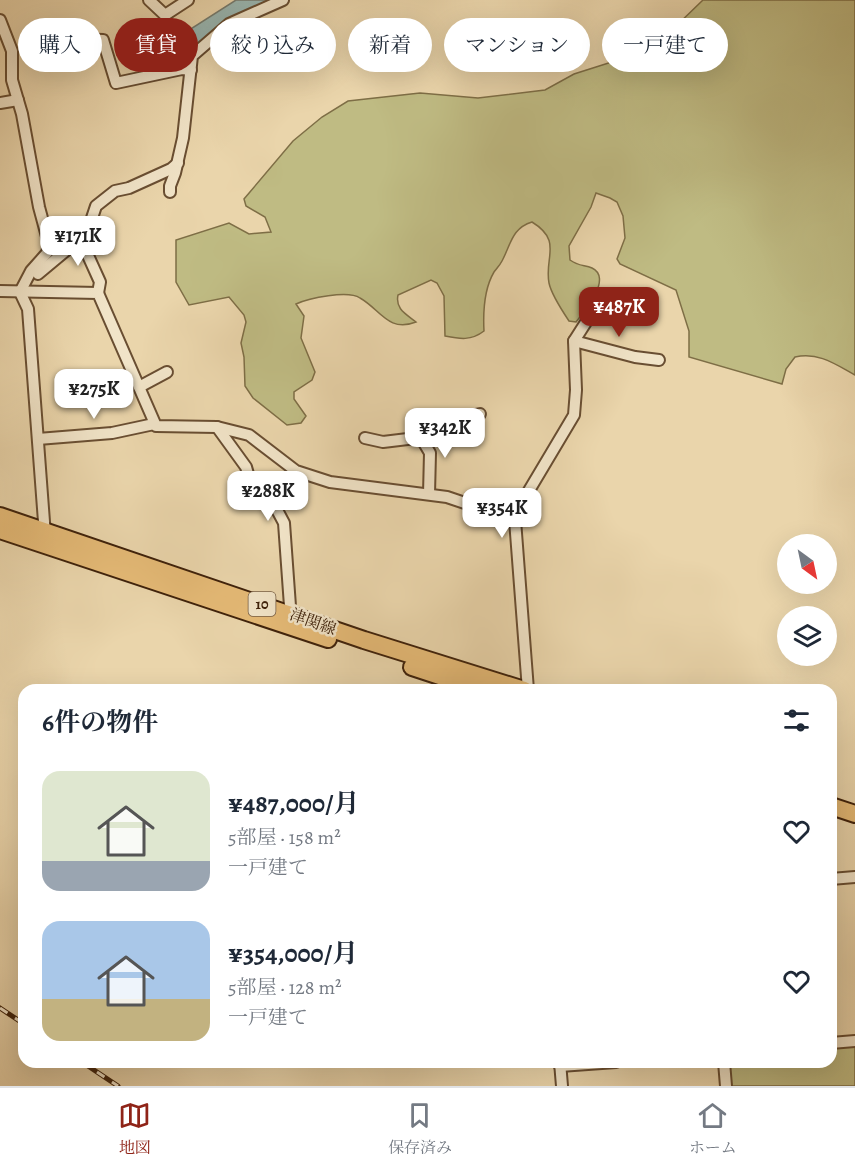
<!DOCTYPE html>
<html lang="ja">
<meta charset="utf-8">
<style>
body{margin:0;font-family:Alegreya,"Noto Serif JP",serif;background:#f2f2f3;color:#1f2937;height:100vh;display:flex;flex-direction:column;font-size:22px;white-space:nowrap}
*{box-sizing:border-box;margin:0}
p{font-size:20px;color:#747a83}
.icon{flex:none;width:33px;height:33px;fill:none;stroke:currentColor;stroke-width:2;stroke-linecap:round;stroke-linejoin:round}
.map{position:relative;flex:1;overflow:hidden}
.side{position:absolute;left:18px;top:684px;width:819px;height:384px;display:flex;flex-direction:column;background:#fff;border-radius:18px;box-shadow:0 6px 24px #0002}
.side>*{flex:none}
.top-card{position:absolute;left:18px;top:18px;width:819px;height:54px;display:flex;gap:12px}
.needle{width:39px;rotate:147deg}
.tools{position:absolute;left:777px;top:534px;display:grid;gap:12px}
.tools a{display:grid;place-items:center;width:60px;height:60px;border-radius:50%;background:#fff;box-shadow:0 6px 24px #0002;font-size:30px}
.price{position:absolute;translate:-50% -51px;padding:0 14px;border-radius:12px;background:#fff;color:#222;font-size:20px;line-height:39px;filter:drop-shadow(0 2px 3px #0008)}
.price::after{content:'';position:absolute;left:50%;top:36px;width:18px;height:14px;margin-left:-9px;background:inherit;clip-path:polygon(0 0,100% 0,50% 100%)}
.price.on{background:#8f2418;color:#fff}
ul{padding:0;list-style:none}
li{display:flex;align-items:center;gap:18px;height:150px;padding:0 24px}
li span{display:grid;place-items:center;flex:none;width:168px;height:120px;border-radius:18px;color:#555}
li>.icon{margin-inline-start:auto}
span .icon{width:72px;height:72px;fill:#fffc;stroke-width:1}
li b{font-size:26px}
h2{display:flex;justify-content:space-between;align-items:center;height:72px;padding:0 24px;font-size:26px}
.tag{padding:0 21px;border-radius:27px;background:#fff;box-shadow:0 6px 24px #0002;font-size:21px;line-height:54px}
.tag.on{background:#8f2418;color:#fff}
.menu{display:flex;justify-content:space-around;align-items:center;height:84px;border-top:2px solid #e0e1e3;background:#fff;font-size:16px;color:#747a83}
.menu a{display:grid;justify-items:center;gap:3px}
.menu .on{color:#8f2418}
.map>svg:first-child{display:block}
.green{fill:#bfbb83;stroke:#7e6e46;stroke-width:1.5}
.water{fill:#9ab7b2;stroke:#757b6f;stroke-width:1.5}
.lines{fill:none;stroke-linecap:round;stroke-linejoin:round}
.street-casing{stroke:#694e32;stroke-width:14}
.primary-casing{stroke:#3e210a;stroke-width:20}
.street{stroke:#f1e4c8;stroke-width:10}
.primary{stroke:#e5ba76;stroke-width:16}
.rail-casing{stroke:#3e210a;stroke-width:5}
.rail{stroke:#f1e4c8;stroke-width:3;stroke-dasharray:9;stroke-linecap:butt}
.labels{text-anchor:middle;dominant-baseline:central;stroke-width:5;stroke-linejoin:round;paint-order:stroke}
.shield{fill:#f1e4c8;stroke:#745c43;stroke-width:1.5}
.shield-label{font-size:15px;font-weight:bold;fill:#3e210a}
.street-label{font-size:16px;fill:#3e210a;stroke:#f1e4c8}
</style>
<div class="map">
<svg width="855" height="1086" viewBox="0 0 855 1086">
<rect width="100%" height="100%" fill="#ead5ab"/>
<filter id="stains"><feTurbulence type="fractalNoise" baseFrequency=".00333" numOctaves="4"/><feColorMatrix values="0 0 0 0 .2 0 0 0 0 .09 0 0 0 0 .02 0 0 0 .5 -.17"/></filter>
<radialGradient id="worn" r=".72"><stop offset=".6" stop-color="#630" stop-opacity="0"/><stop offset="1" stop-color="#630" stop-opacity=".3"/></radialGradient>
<g class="green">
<path d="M 703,0 L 855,0 L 855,375 C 835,364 819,352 795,357 L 786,369 L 782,384 L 689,357 L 689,331 L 676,290 L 620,264 L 617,259 L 625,238 L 623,216 L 617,202 L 610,198 L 596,193 L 591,207 L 569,246 L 570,260 C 578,266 584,265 592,268 C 613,278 584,312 576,322 L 569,321 C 563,312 551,293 549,283 C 544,257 563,241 532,222 C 512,228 511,244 502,261 C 500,265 497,268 494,272 C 484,289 483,312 484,331 C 471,341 460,339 445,336 L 444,296 L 437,283 L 431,280 L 398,295 C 395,309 406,314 416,322 C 388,333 380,309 360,298 C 348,290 309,298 296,304 L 304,316 L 301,338 L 315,372 L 312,380 L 294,392 L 294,399 L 306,416 L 301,423 L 287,425 L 253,398 L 245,386 L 244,357 L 241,343 L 246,322 L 244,315 L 229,297 L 189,305 L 176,282 L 176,240 L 229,223 L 249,234 L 271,232 L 265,217 L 246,206 L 244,199 L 293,141 L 322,117 L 348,101 L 420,93 L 478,98 L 545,90 L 574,74 L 618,60 L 643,58 Z"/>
<path d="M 855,1046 L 855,1086 L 730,1086 L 728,1062 L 831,1062 L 831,1048 Z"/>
</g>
<path class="water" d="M 236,0 L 273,0 L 227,20 L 187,55 L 165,21 L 171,17 L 183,34 Z"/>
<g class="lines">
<defs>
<g id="street">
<path d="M 149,0 L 165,15 L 188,0"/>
<path d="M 0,20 L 12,51 L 12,80 L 22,114 L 39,207 L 49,244 L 47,253 L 31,271 L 20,292 L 28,309 L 45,535"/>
<path d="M 80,39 L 103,40 L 116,83 L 182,69 L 191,70"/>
<path d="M 0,103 L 18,100"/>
<path d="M 170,192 L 170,186 L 175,173 L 183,138 L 192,56 L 229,24 L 283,0"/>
<path d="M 81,240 L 100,282 L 98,293"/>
<path d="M 38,274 L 87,233 L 96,206 L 115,191 L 129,188 L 171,169 L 178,163"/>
<path d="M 0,291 L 98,293 L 156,426 L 217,427 L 249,435 L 296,471 L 330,482 L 447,497 L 515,520"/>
<path d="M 574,341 L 635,357 L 659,360"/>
<path d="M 139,387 L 167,372"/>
<path d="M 217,427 L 246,467 L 250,481 L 254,487 L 276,508 L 284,523 L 291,620"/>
<path d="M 420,436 L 430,453 L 429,494"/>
<path d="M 365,438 L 383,442 L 416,438 L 423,431 L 455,419 L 480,414"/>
<path d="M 38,439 L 112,433 L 154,424"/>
<path d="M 528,690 L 515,520 L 524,499 L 574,415 L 576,390 L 574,341 L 597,305"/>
<path d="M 831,879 L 855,877"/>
<path d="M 831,1043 L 855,1041"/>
<path d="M 560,1062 L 562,1086"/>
<path d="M 724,1062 L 726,1086"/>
<path d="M 560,1066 L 616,1062"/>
</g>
<g id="primary">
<path d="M 0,516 L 364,640 L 524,690"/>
<path d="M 0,530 L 328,639"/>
<path d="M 412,667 L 482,690"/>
<path d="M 831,806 L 855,814"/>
</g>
</defs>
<use href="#street" class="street-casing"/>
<use href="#primary" class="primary-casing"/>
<use href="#street" class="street"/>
<use href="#primary" class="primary"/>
<defs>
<g id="rail">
<path d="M 0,1008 L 24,1024"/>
<path d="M 82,1062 L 118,1086"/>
</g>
</defs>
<use href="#rail" class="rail-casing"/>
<use href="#rail" class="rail"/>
</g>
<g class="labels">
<rect class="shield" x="248.5" y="592" width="27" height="24" rx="4.5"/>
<g class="shield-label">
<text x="262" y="604">10</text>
</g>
<g class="street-label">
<text transform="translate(313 622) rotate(20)">津関線</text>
</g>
</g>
<rect width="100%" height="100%" filter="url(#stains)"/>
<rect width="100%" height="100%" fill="url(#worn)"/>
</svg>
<div class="tools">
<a><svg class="needle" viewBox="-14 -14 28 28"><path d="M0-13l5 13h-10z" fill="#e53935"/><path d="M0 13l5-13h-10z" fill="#747a83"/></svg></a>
<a><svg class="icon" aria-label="layers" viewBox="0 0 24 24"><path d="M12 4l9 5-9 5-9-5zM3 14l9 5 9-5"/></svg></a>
</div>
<b class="price" style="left:78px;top:267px">¥171K</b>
<b class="price on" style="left:619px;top:338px">¥487K</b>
<b class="price" style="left:94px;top:420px">¥275K</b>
<b class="price" style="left:445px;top:459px">¥342K</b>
<b class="price" style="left:268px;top:522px">¥288K</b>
<b class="price" style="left:502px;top:539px">¥354K</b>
<div class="top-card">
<a class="tag">購入</a>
<a class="tag on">賃貸</a>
<a class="tag">絞り込み</a>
<a class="tag">新着</a>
<a class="tag">マンション</a>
<a class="tag">一戸建て</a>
</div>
<section class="side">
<h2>6件の物件<svg class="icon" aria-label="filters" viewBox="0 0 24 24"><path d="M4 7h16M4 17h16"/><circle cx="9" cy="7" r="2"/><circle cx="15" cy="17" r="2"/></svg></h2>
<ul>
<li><span style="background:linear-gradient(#dfe7d0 75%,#9aa5b1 0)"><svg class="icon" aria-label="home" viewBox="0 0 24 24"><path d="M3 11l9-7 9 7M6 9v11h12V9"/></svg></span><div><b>¥487,000/月</b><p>5部屋 · 158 m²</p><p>一戸建て</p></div><svg class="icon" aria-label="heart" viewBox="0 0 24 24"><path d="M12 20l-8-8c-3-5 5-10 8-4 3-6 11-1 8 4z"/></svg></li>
<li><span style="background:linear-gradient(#a9c7e8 65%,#c2b280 0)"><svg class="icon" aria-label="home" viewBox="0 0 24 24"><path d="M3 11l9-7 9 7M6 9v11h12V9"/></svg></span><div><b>¥354,000/月</b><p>5部屋 · 128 m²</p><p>一戸建て</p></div><svg class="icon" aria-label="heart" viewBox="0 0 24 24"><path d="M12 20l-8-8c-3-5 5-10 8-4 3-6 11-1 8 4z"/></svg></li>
</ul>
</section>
</div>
<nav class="menu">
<a class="on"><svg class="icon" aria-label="map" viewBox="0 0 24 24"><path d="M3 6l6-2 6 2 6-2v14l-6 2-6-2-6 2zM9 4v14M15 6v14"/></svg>地図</a>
<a><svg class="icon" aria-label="saved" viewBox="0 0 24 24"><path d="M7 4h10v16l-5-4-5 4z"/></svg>保存済み</a>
<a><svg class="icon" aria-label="home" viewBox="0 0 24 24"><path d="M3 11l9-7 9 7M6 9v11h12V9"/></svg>ホーム</a>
</nav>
